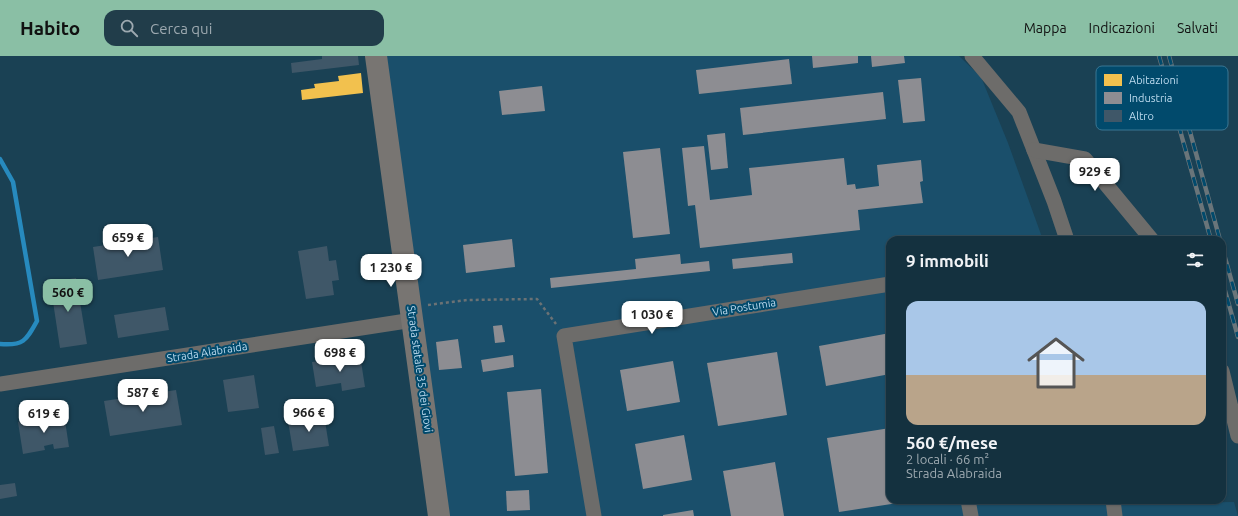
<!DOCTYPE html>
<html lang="it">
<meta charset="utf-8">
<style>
body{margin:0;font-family:Ubuntu,sans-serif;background:#213d4a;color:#f1f3f6;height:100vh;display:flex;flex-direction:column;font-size:15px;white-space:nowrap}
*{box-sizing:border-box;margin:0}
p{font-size:13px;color:#9da9b0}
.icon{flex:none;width:22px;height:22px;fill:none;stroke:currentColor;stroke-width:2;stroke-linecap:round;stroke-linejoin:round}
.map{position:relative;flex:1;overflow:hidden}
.panel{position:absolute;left:886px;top:180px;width:340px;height:268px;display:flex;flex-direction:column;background:#14313f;border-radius:12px;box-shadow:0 1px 3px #0004,0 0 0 1px #334c59}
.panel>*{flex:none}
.price{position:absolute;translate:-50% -34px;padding:0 9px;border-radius:8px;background:#fff;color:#222;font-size:13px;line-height:26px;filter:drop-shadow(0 1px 2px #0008)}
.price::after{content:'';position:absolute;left:50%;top:24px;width:12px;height:9px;margin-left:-6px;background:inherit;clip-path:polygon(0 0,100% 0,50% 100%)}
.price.on{background:#8abfa5;color:#111}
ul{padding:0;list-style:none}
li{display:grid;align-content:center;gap:8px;height:212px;padding:0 20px}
li span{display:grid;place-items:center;height:124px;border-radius:12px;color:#555}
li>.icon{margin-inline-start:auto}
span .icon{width:72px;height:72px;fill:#fffc;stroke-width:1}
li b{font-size:17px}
h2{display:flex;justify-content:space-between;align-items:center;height:48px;padding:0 20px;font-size:17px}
header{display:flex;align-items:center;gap:24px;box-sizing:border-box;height:56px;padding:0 20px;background:#8abfa5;color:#111}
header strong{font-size:19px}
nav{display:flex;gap:22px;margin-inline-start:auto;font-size:14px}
.search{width:280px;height:36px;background:#213d4a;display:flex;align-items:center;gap:10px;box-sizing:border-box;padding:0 14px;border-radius:12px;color:#9da9b0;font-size:15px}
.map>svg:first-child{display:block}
.built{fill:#1a4f6b}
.homes{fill:#f2c14e}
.industry{fill:#8d8d92}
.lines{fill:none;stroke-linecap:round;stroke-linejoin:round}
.stream{stroke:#278abe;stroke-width:4.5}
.building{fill:#3f5768}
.path{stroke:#6b7275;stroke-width:2.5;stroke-dasharray:3 3;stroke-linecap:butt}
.minor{stroke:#6d6c6a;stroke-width:15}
.secondary{stroke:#787572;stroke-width:22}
.rail-casing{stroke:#6a757a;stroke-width:4.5}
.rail{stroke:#014a6c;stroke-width:3;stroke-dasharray:9;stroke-linecap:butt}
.labels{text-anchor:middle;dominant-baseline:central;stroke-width:4;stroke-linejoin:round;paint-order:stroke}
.street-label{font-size:11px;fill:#bddbef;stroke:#014a6c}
.key{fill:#014a6c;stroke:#397693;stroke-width:1}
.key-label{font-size:11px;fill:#bddbef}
</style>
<header>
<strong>Habito</strong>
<div class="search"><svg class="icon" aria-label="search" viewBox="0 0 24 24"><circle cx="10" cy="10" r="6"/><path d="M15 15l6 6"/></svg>Cerca qui</div>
<nav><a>Mappa</a><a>Indicazioni</a><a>Salvati</a></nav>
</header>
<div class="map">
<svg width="1238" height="460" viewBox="0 0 1238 460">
<rect width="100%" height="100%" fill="#1a4154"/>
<path class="built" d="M 385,0 L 959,0 L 981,21 L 1008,87 L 1043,184 L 890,184 L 890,444 L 1093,444 L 1094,448 L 1234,446 L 1238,460 L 447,460 Z"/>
<path class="homes" d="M 361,17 L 363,37 L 302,44 L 301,34 L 315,32 L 314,28 L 339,25 L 338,20 Z"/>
<g class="industry">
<path d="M 812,0 L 858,0 L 858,7 L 813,12 Z"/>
<path d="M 871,0 L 904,0 L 905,7 L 872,11 Z"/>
<path d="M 789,3 L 792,28 L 699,38 L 696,14 Z"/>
<path d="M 921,22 L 925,65 L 903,67 L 898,24 Z"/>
<path d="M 542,30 L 545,55 L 502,59 L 499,35 Z"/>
<path d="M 883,36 L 886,63 L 743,79 L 740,52 Z"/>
<path d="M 725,77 L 728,112 L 711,114 L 707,79 Z"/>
<path d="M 704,90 L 710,144 L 752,139 L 749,112 L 844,102 L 847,129 L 855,128 L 856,133 L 879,130 L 877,109 L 921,104 L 923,125 L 920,126 L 923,147 L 858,154 L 860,174 L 700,192 L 695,149 L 688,150 L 682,92 Z"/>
<path d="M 660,92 L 670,178 L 633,182 L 623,96 Z"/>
<path d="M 512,183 L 515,211 L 466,217 L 463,189 Z"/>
<path d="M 792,197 L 793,207 L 733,213 L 732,203 Z"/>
<path d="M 680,198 L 681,208 L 709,205 L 710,215 L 551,232 L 550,222 L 636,213 L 635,203 Z"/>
<path d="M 502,269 L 505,286 L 495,287 L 493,270 Z"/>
<path d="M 890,277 L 890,318 L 826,330 L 819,290 Z"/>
<path d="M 458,283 L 462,312 L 439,314 L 436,286 Z"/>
<path d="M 777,296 L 787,359 L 718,370 L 707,307 Z"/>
<path d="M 513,299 L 514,311 L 483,316 L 481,304 Z"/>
<path d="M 673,305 L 680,346 L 627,355 L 620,314 Z"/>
<path d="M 541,333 L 548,417 L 515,420 L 507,336 Z"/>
<path d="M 890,372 L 890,444 L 911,445 L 839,456 L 827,382 Z"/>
<path d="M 684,379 L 692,424 L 643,433 L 635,388 Z"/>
<path d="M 775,406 L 784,460 L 731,460 L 723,415 Z"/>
<path d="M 529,434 L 530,454 L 507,455 L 506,435 Z"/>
<path d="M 693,454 L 694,460 L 663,460 L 663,459 Z"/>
</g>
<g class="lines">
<path class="stream" d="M 0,103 L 13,126 L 37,265 C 26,285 23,290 0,288"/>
</g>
<g class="building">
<path d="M 322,0 L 358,0 L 359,9 L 292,17 L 291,7 L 322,3 Z"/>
<path d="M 158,181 L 163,214 L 98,224 L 93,191 Z"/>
<path d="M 327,190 L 329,205 L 336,204 L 339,224 L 332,225 L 334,239 L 306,243 L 298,195 Z"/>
<path d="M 76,222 L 87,288 L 60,292 L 50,226 Z"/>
<path d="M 165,251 L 169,274 L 118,282 L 114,259 Z"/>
<path d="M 360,299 L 365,331 L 342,335 L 341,327 L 316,331 L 312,306 Z"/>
<path d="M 254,319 L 259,352 L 228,356 L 223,324 Z"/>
<path d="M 176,334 L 182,369 L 110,380 L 104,345 Z"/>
<path d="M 64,358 L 69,391 L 54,393 L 53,388 L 44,390 L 45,394 L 23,398 L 18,366 L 31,364 L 32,368 L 42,366 L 41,362 Z"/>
<path d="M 324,359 L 329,390 L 293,395 L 288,365 Z"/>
<path d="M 274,370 L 279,397 L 265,399 L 261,372 Z"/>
<path d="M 15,427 L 17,440 L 0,443 L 0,429 Z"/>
</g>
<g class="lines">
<path class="path" d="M 428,249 L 467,244 L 537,243 L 556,268"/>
<g class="minor">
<path d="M 972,0 L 1019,56 L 1054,145 L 1067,184"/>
<path d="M 1034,94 L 1085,103 L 1152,184"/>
<path d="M 1222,315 L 1238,380"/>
<path d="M 0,328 L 413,264"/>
<path d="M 968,444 L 971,460"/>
<path d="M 1113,444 L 1115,460"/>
<path d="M 594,460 L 564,280 L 890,228"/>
</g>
<path class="secondary" d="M 376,0 L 439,460"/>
<defs>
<g id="rail">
<path d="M 1159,0 L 1211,184"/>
<path d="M 1169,0 L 1220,184"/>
<path d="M 1222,191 L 1238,248"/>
<path d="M 1222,224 L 1238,281"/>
</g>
</defs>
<use href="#rail" class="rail-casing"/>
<use href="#rail" class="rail"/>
</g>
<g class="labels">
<g class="street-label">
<text transform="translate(744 251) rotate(-9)">Via Postumia</text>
<text transform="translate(207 296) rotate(-9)">Strada Alabraida</text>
<text transform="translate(420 313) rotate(82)">Strada statale 35 dei Giovi</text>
</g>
</g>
<rect x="1096" y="10" width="132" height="64" rx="6" class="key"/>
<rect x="1104" y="18" width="18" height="12" fill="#f2c14e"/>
<rect x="1104" y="36" width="18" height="12" fill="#8d8d92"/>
<rect x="1104" y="54" width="18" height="12" fill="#3f5768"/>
<g class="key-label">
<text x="1129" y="28">Abitazioni</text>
<text x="1129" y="46">Industria</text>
<text x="1129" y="64">Altro</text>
</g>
</svg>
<b class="price" style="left:1095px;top:136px">929 €</b>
<b class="price" style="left:128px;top:202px">659 €</b>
<b class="price" style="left:391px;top:232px">1 230 €</b>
<b class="price on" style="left:68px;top:257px">560 €</b>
<b class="price" style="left:652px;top:279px">1 030 €</b>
<b class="price" style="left:340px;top:317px">698 €</b>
<b class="price" style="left:143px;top:357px">587 €</b>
<b class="price" style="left:309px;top:377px">966 €</b>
<b class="price" style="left:44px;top:378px">619 €</b>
<section class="panel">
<h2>9 immobili<svg class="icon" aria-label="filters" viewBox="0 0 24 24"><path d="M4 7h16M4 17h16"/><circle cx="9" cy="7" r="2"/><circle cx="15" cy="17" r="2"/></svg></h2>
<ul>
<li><span style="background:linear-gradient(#a9c7e8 60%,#b9a48a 0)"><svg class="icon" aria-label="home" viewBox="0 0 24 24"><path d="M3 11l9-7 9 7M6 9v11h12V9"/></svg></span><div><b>560 €/mese</b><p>2 locali · 66 m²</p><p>Strada Alabraida</p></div></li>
</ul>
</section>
</div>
